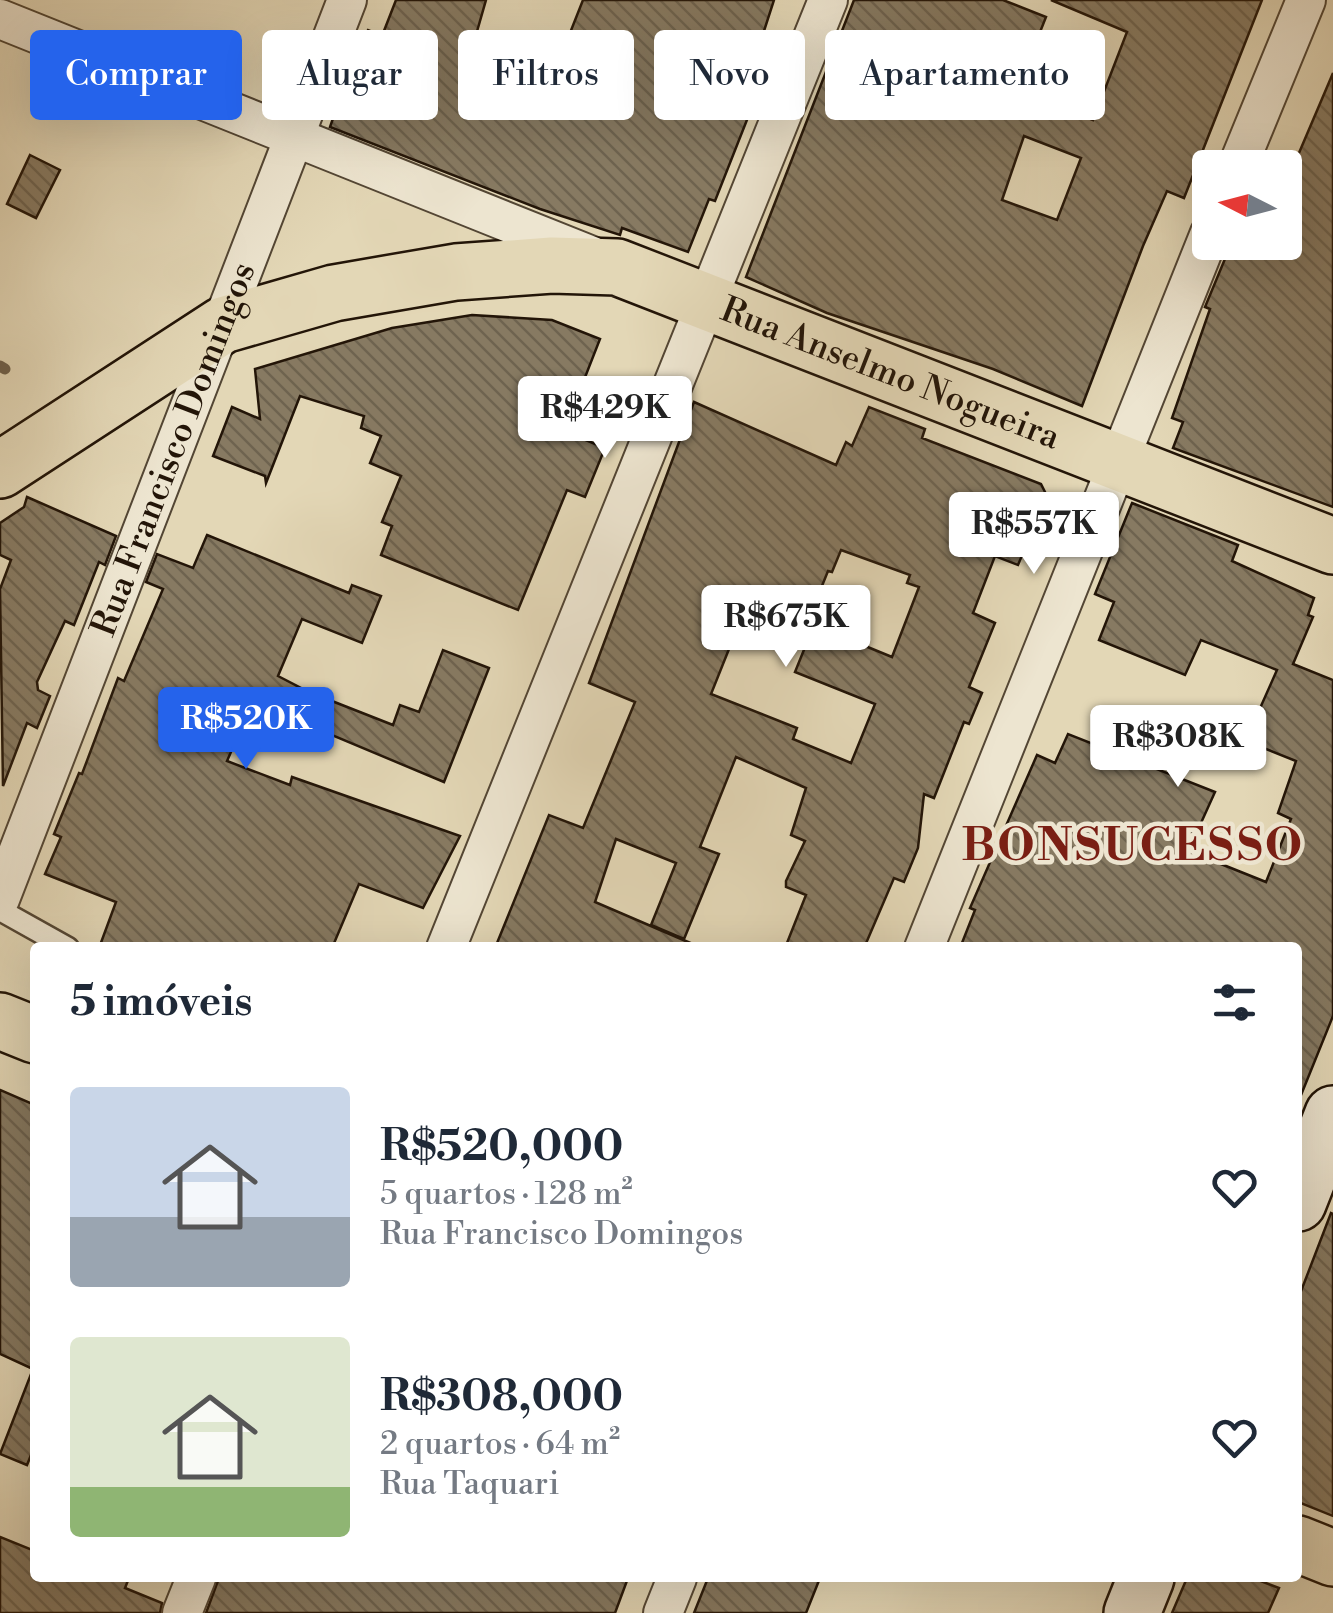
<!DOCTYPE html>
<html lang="pt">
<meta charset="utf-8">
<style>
body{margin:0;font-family:"Libre Bodoni",serif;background:#f2f2f3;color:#1f2937;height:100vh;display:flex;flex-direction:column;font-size:38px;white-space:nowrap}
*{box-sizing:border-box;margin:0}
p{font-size:32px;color:#747a83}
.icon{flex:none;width:55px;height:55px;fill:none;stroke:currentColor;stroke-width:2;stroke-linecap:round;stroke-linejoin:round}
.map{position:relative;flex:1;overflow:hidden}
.side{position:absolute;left:30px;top:942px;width:1272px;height:640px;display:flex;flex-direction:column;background:#fff;border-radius:10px;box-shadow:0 10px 40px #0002}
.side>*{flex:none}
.guide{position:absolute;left:30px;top:30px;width:1275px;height:90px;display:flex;gap:20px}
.needle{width:65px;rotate:276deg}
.tools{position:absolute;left:1192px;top:150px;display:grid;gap:20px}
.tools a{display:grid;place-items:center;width:110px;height:110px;border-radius:10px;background:#fff;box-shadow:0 10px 40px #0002;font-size:50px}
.price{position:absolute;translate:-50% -85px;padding:0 22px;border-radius:10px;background:#fff;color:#222;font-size:32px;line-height:65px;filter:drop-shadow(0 2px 5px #0008)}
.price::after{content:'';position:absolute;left:50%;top:60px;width:30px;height:22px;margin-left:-15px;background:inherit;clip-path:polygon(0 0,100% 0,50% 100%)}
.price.current{background:#2563eb;color:#fff}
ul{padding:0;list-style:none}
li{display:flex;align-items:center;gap:30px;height:250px;padding:0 40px}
li span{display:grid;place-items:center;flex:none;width:280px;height:200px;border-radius:10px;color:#555}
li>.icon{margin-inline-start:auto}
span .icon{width:120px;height:120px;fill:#fffc;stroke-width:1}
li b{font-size:42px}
h2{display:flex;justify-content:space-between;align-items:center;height:120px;padding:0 40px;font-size:42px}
.tag{padding:0 35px;border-radius:10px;background:#fff;box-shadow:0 10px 40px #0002;font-size:35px;line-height:90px}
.tag.current{background:#2563eb;color:#fff}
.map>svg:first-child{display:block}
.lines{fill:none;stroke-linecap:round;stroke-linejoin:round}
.stream{stroke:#6f624d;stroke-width:11}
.building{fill:url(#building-back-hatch);stroke:#231508;stroke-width:2.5;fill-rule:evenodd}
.lane-casing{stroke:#534634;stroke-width:25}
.street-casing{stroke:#534634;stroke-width:42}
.secondary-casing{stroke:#231508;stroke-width:60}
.primary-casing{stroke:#231508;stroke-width:60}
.lane{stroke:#ede5d0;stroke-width:20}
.street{stroke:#ede5d0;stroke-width:38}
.secondary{stroke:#ede5d0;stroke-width:55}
.primary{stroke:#e3d7b6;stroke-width:55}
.labels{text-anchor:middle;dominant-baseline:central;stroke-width:9;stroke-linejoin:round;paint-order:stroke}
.street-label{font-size:35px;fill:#231508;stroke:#ede5d0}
.district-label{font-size:45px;font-weight:bold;letter-spacing:2.5px;fill:#7a1f14;stroke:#ede5d0}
</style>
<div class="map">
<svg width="1333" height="1613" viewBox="0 0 1333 1613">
<defs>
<pattern id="building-back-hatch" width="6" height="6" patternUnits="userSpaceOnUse" patternTransform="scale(2.5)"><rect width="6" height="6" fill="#877a62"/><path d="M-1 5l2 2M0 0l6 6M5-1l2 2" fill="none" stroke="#6e634f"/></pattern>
</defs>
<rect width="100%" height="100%" fill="#e3d7b6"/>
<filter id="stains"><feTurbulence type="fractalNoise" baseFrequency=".002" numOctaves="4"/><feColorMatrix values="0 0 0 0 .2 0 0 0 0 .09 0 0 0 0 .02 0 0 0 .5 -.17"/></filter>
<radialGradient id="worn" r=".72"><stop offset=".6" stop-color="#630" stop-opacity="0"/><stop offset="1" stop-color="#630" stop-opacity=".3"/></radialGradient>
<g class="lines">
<path class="stream" d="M 0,366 L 5,369"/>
</g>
<g class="building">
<path d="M 396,0 L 486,0 L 476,35 L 557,66 L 583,0 L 774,0 L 763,34 L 773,38 L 749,99 L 754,102 L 715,201 L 709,199 L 688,252 L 622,228 L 620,235 L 540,209 L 330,127 L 356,52 L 368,30 L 382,36 Z"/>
<path d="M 854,0 L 1003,0 L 1046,17 L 1021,80 L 1028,83 L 1025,91 L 1093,120 L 1127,32 L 1051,0 L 1262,0 L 1184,198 L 1167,191 L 1143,246 L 1082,406 L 993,369 L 827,313 L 746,277 ZM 1024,136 L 1081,158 L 1057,220 L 1002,200 Z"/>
<path d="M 1333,73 L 1333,507 L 1173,448 L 1183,422 L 1172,418 L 1210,309 L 1205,307 L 1232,242 L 1285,242 L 1285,163 L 1293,167 Z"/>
<path d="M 30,155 L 60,170 L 36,218 L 7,204 Z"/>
<path d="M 472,315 L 552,320 L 600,339 L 564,431 L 605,448 L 585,497 L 567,490 L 518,610 L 381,555 L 392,526 L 382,522 L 401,476 L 370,463 L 381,436 L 361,428 L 364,416 L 300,396 L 266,483 L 265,476 L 213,456 L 232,407 L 260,419 L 255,369 L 392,328 Z"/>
<path d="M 694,402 L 836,465 L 846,442 L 852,446 L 869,407 L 925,429 L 922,438 L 1041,484 L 1047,496 L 1018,565 L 995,556 L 973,613 L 995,623 L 969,687 L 982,693 L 969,724 L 964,722 L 934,798 L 924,794 L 918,848 L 904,882 L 894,878 L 864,948 L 785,948 L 806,895 L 786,887 L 786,881 L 805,841 L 791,835 L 806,788 L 736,757 L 700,847 L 719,854 L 684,939 L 651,925 L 676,863 L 616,839 L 595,902 L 702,948 L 495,948 L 549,815 L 583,828 L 635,702 L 589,683 ZM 841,550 L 910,575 L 907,583 L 919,587 L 892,657 L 814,625 L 795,672 L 875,704 L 851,763 L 793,739 L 797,728 L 711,694 L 743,614 L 801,638 L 828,571 L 832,572 Z"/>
<path d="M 27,497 L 116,536 L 105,565 L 99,562 L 74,625 L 65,621 L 37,682 L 38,690 L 50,696 L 37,728 L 27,723 L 3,786 L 0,589 L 11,560 L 0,555 L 0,523 L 24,507 Z"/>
<path d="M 1132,503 L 1238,545 L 1232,561 L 1314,598 L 1308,615 L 1313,617 L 1293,664 L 1333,680 L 1333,1016 L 1299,1100 L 1298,948 L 960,948 L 975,910 L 970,908 L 1037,755 L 1055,763 L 1068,734 L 1215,792 L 1191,845 L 1199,848 L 1196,854 L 1266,882 L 1291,819 L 1278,813 L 1296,761 L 1251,743 L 1258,726 L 1253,724 L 1277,670 L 1201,640 L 1185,675 L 1099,640 L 1114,602 L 1095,594 Z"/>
<path d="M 207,535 L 349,593 L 352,585 L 381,596 L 362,643 L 302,619 L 278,676 L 309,692 L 393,725 L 400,705 L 419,712 L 443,650 L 489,668 L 444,782 L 253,702 L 227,761 L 290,785 L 292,777 L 460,836 L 423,908 L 359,884 L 332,948 L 99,948 L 116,902 L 45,874 L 61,837 L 54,834 L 79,773 L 82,774 L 118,678 L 124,681 L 163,589 L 146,582 L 157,554 L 193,568 Z"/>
<path d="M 0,1090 L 35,1105 L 35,1445 L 27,1465 L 0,1454 L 33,1369 L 0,1354 Z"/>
<path d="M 1331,1213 L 1333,1214 L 1333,1516 L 1298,1502 L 1298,1299 Z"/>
<path d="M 0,1537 L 35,1551 L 35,1578 L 129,1578 L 125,1588 L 162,1603 L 160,1613 L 0,1613 Z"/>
<path d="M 219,1578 L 628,1578 L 615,1613 L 206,1613 Z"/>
<path d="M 708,1578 L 820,1578 L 806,1613 L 694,1613 Z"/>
<path d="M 1187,1578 L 1253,1578 L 1279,1588 L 1268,1613 L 1172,1613 Z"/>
</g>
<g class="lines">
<defs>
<path id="lane" d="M 0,910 L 68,948"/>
<g id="street">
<path d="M 0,19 L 592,256"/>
<path d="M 1237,168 L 1306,0"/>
<path id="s1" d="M 0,899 L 347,0"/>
<path d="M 446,948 L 828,0"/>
<path d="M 924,948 L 1210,233"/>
<path d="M 182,1613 L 196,1578"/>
<path d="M 663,1613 L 677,1578"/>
</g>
<g id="secondary">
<path d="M 1298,1203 L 1333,1114"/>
<path d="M 1132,1613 L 1146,1578"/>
</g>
<g id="primary">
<path id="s2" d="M 0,470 L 223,325 L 334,293 L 456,272 L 552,265 L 617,267 L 1333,546"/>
<path d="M 0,1021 L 35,1035"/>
<path d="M 1298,1544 L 1333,1558"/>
</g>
</defs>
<use href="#lane" class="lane-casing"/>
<use href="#street" class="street-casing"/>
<use href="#secondary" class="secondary-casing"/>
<use href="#primary" class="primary-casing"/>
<use href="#lane" class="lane"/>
<use href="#street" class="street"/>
<use href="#secondary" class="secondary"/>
<use href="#primary" class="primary"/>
</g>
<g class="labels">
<g class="street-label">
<text stroke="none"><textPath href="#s2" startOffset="960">Rua Anselmo Nogueira</textPath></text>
<text stroke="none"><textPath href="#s1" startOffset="482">Rua Francisco Domingos</textPath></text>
</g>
<g class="district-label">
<text x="1133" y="846">BONSUCESSO</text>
</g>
</g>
<rect width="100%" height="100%" filter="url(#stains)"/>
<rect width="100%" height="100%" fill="url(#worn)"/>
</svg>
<div class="tools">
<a><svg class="needle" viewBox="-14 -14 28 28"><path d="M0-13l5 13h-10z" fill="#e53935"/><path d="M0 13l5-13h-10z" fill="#747a83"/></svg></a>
</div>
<b class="price" style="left:605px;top:461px">R$429K</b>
<b class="price" style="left:1034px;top:577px">R$557K</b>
<b class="price" style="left:786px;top:670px">R$675K</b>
<b class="price current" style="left:246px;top:772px">R$520K</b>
<b class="price" style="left:1178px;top:790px">R$308K</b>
<div class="guide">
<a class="tag current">Comprar</a>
<a class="tag">Alugar</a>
<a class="tag">Filtros</a>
<a class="tag">Novo</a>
<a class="tag">Apartamento</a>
</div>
<section class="side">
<h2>5 imóveis<svg class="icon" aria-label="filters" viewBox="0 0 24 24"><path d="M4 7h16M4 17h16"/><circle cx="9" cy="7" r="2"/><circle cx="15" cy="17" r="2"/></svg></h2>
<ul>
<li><span style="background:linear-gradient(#c9d6e8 65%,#9aa5b1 0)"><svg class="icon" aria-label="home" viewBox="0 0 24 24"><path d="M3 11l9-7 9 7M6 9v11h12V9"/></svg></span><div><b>R$520,000</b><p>5 quartos · 128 m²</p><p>Rua Francisco Domingos</p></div><svg class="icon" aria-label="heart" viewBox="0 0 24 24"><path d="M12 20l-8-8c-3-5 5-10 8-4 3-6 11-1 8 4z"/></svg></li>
<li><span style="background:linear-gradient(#dfe7d0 75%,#8fb573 0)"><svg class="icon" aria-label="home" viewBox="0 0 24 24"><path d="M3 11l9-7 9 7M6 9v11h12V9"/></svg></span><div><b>R$308,000</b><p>2 quartos · 64 m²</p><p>Rua Taquari</p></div><svg class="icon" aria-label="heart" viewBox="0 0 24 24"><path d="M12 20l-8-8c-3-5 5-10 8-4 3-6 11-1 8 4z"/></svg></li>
</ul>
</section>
</div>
